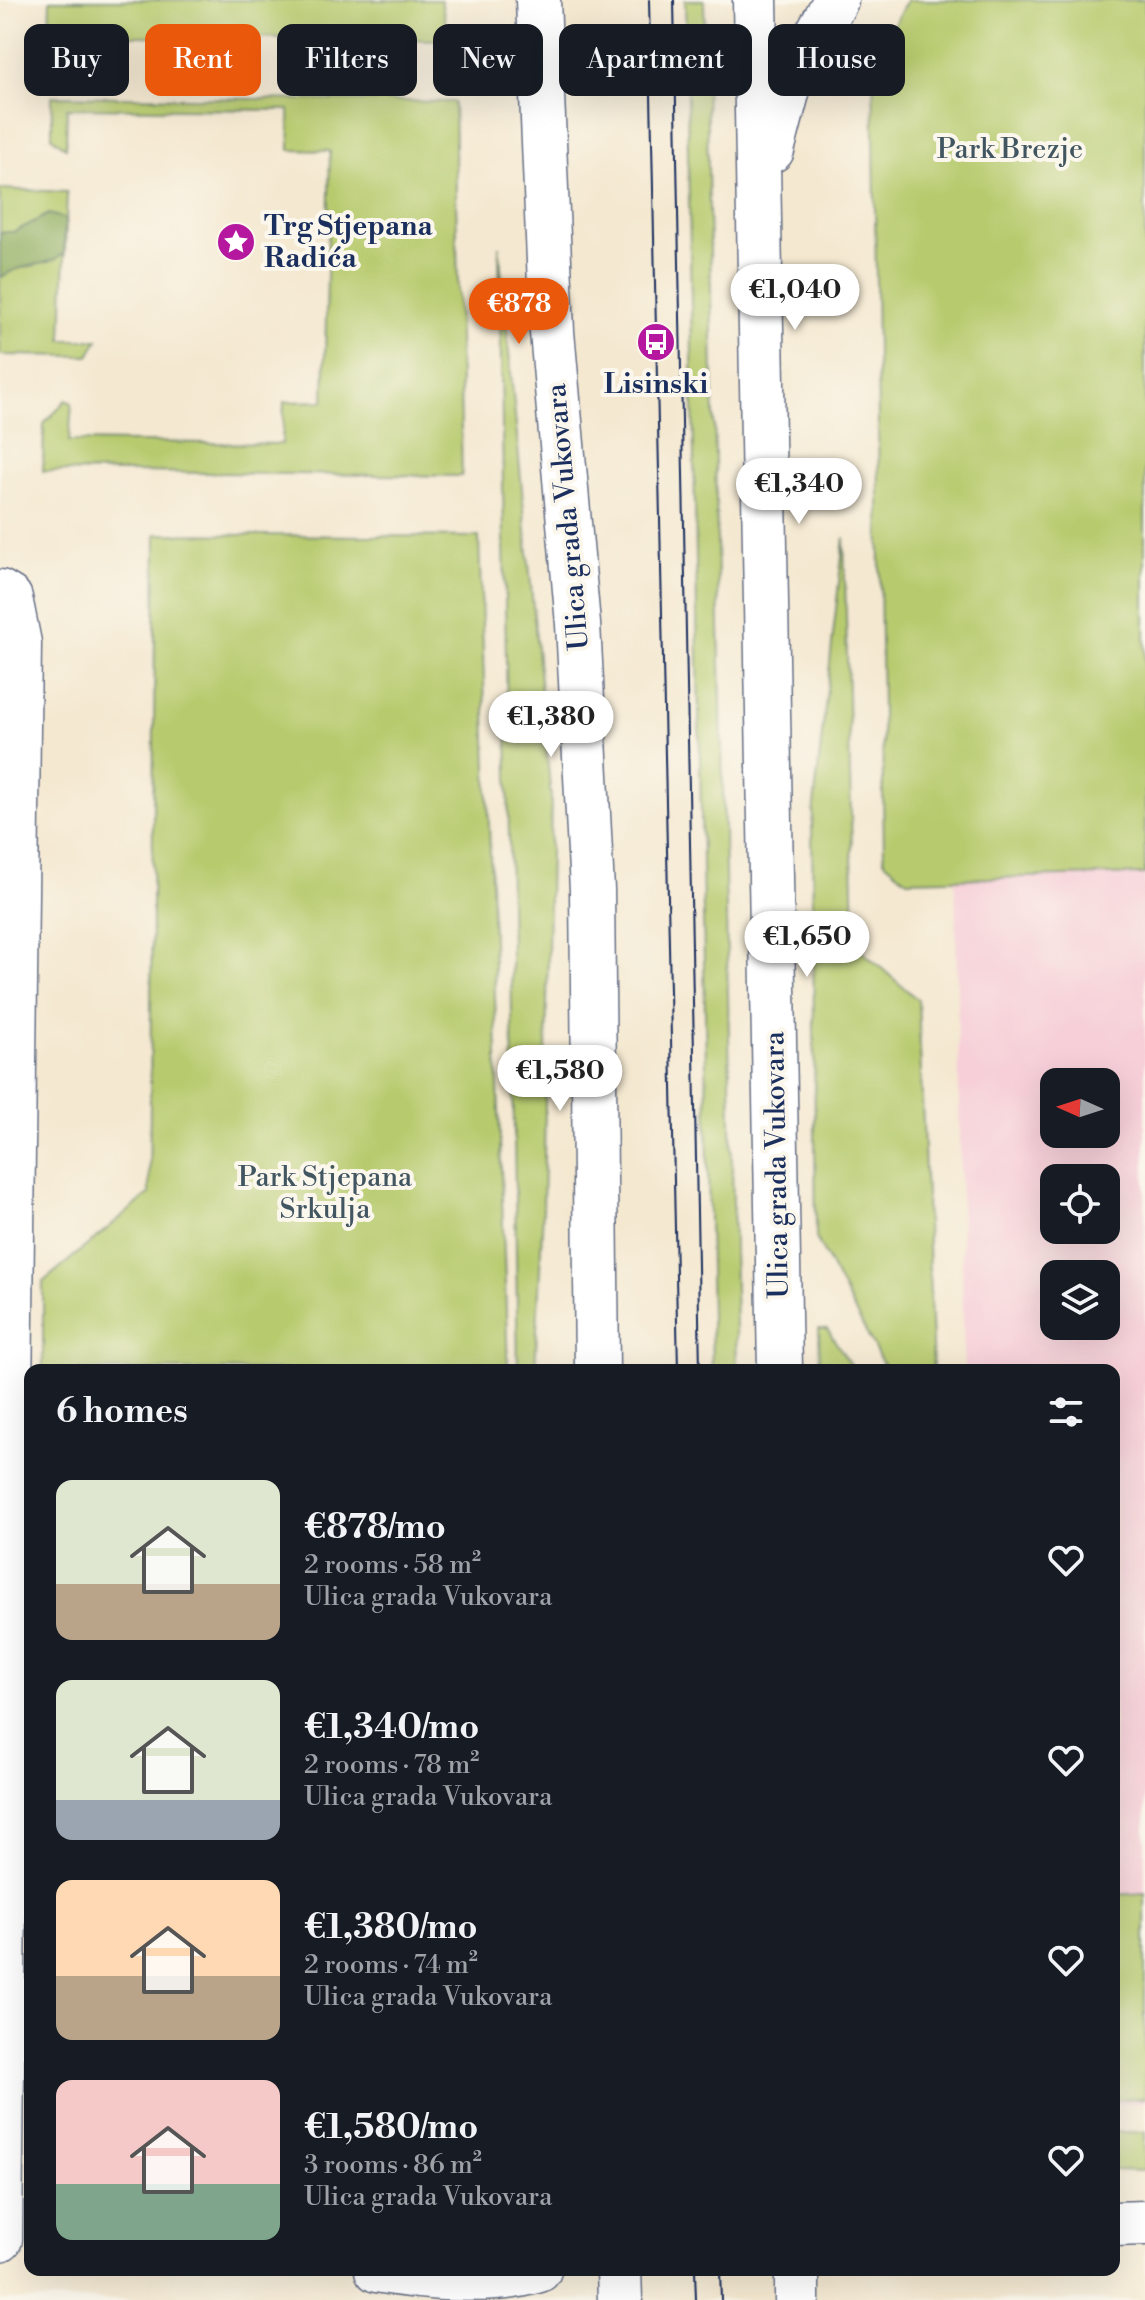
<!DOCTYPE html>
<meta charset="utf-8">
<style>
body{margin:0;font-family:"Libre Bodoni",serif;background:#242831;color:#f1f3f6;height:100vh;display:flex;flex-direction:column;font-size:30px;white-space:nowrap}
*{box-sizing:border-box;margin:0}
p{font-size:26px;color:#9ea1a6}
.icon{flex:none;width:44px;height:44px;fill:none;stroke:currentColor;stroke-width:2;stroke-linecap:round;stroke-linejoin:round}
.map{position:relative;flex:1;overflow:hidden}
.panel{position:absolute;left:24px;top:1364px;width:1096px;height:912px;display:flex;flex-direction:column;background:#171b24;border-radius:16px;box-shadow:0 8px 32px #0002}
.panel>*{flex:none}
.banner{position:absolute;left:24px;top:24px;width:1098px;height:72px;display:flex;gap:16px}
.needle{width:52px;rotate:273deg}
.buttons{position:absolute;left:1040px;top:1068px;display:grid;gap:16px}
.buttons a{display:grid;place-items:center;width:80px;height:80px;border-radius:16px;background:#171b24;box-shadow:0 8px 32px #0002;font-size:40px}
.price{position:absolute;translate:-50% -68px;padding:0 18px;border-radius:28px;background:#fff;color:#222;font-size:26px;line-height:52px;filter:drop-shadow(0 2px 4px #0008)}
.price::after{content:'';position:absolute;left:50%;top:48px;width:24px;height:18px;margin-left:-12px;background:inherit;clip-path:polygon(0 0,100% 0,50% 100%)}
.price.current{background:#ea580c;color:#fff}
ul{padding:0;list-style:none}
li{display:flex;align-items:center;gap:24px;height:200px;padding:0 32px}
li span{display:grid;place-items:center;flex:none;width:224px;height:160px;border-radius:16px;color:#555}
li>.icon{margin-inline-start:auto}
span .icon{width:96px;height:96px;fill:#fffc;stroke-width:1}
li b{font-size:34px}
h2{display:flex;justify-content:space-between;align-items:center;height:96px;padding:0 32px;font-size:34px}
.chip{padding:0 28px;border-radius:16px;background:#171b24;box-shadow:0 8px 32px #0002;font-size:28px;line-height:72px}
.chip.current{background:#ea580c;color:#fff}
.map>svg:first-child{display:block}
.built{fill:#f6cfd8;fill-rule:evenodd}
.green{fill:#b7cb6e;stroke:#697d66;stroke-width:2}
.forest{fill:#91af61;stroke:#566f60;stroke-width:2}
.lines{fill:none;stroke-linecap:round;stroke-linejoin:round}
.minor-casing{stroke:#677086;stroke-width:47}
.major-casing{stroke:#677086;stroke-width:47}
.minor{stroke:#fff;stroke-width:44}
.major{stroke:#fff;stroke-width:44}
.tram{stroke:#1b2f5e;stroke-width:2}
.labels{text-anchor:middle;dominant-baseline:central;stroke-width:8;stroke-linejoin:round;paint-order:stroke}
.park-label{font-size:28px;fill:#425662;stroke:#fbf7ec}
.poi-label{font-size:28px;font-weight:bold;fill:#1b2f5e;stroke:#fbf7ec;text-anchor:start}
.street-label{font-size:28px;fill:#1b2f5e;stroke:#fbf7ec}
</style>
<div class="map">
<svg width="1145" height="2300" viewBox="0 0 1145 2300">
<rect width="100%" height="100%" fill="#fbf7ec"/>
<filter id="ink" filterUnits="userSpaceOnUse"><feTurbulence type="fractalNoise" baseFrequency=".0125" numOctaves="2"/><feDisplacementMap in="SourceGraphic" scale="16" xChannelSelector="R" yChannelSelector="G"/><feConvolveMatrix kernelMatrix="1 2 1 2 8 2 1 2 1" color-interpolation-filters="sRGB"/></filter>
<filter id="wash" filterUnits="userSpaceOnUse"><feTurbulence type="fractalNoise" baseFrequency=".006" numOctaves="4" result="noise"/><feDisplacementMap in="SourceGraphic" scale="32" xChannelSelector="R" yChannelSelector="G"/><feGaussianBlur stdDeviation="1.8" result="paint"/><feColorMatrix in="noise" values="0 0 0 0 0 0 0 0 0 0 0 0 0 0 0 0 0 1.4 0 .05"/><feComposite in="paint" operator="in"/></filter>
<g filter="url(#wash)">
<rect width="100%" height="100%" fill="#f4e8d0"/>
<path class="built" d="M 1145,871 L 1145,2103 L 1114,2104 L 1114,1370 L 964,1370 L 955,877 ZM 1054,1082 L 1106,1082 L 1106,1134 L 1054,1134 ZM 1054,1178 L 1106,1178 L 1106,1230 L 1054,1230 ZM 1054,1274 L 1106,1274 L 1106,1326 L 1054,1326 Z"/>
<g class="green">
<path d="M 50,0 L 441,0 L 449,40 L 49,35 Z"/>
<path d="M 685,0 L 704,0 L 737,1370 L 712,1370 Z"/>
<path d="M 907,0 L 1145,0 L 1145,874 L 907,880 L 884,861 L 873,63 Z"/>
<path d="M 52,96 L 454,102 L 462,476 L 43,471 L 44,424 L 66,400 L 72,403 L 69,441 L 282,444 L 284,402 L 324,401 L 330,151 L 290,150 L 289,110 L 67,108 L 66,148 L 52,137 Z"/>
<path d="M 0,189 L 67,192 L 62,340 L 98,340 L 89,356 L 0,355 Z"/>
<path d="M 499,246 L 551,797 L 543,1208 L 535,1370 L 518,1370 Z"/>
<path d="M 156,534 L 479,537 L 508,1370 L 43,1370 L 43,1282 L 149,1194 Z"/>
<path d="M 844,537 L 854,932 L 864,953 L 918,1000 L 933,1370 L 886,1370 L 816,1238 L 812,824 Z"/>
<path d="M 819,1329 L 827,1329 L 854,1370 L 820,1370 Z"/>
<path d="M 1145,1893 L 1145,2098 L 1114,2099 L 1114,1895 Z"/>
<path d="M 1114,2132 L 1145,2132 L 1145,2171 L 1114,2170 Z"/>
</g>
<path class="forest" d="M 49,214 L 65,219 L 64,254 C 43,269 21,262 0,278 L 0,232 L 14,232 Z"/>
</g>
<g filter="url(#ink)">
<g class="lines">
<defs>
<g id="minor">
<path d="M 0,592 L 10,598 L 19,643 L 0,2239"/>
<path d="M 1114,2224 L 1145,2223"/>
<path d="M 377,2270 C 422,2278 496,2285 539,2270"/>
</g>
<g id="major">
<path d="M 538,0 L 552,332 L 578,624 L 592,890 L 597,1370"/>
<path d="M 755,0 L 780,1370"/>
<path d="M 772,150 L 789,85 L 836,0"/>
<path d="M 619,2270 L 620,2300"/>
<path d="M 797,2270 L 797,2300"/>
</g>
</defs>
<use href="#minor" class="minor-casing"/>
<use href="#major" class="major-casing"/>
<use href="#minor" class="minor"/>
<use href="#major" class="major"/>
<g class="tram">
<path d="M 649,0 L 678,1370"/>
<path d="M 674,0 L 700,1370"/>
<path d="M 695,2270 L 696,2300"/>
<path d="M 720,2270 L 721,2300"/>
</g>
</g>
</g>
<defs>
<symbol id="sight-disc" viewBox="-11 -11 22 22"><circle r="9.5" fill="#b5179e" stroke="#fbf7ec"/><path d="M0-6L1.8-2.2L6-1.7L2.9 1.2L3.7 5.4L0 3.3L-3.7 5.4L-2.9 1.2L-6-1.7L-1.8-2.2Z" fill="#fff"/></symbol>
<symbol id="bus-disc" viewBox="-11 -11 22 22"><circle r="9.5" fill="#b5179e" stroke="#fbf7ec"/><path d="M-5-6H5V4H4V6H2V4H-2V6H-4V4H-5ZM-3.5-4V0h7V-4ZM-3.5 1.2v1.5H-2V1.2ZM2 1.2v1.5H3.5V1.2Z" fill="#fff"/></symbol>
</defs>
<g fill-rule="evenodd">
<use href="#sight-disc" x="214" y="220" width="44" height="44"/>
<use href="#bus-disc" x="634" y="320" width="44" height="44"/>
</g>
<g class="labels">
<g class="park-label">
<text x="1010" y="149">Park Brezje</text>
<text x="325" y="1177">Park Stjepana<tspan x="325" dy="32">Srkulja</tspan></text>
</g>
<g class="poi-label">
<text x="264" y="226">Trg Stjepana<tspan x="264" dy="32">Radića</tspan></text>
<text x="656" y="384" text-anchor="middle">Lisinski</text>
</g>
<g class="street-label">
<text transform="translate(568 517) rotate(-95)">Ulica grada Vukovara</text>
<text transform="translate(777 1165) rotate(-91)">Ulica grada Vukovara</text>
</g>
</g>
</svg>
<div class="buttons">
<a><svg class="needle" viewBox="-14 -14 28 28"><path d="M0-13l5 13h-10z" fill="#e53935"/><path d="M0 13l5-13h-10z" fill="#9ea1a6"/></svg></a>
<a><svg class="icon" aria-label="locate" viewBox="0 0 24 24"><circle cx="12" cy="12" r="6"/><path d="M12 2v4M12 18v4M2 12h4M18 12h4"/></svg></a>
<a><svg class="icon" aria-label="layers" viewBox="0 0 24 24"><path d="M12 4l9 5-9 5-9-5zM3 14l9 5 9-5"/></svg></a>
</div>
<b class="price" style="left:795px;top:332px">€1,040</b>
<b class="price current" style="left:519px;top:346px">€878</b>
<b class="price" style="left:799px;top:526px">€1,340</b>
<b class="price" style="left:551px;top:759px">€1,380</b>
<b class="price" style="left:807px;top:979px">€1,650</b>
<b class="price" style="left:560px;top:1113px">€1,580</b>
<div class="banner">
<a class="chip">Buy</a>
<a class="chip current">Rent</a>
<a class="chip">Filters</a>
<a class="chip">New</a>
<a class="chip">Apartment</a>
<a class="chip">House</a>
</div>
<section class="panel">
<h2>6 homes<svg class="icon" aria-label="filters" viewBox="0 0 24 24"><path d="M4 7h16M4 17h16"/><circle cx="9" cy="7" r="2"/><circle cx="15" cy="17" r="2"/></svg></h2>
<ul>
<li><span style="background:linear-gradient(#dfe7d0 65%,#b9a48a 0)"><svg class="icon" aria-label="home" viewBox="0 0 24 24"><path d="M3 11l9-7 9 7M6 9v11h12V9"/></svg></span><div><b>€878/mo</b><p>2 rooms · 58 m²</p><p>Ulica grada Vukovara</p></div><svg class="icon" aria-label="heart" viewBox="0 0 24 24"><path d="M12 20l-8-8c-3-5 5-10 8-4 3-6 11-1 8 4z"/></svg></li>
<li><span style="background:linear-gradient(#dfe7d0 75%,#9aa5b1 0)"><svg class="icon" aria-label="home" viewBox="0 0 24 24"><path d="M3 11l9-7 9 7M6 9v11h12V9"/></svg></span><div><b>€1,340/mo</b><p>2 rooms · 78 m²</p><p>Ulica grada Vukovara</p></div><svg class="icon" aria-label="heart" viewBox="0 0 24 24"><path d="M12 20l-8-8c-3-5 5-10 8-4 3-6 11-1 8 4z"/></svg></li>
<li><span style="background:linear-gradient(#ffd9b3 60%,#b9a48a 0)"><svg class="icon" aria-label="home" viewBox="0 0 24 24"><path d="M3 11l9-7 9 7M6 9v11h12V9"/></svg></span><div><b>€1,380/mo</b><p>2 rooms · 74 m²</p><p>Ulica grada Vukovara</p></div><svg class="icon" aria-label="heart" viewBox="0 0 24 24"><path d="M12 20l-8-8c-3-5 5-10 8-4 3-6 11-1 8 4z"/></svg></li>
<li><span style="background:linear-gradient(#f6c9c9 65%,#7fa58c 0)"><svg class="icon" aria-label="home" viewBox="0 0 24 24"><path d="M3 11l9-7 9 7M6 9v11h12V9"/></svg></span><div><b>€1,580/mo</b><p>3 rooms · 86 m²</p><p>Ulica grada Vukovara</p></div><svg class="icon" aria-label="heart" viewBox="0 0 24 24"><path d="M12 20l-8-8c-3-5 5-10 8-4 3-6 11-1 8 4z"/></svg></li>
</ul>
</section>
</div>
